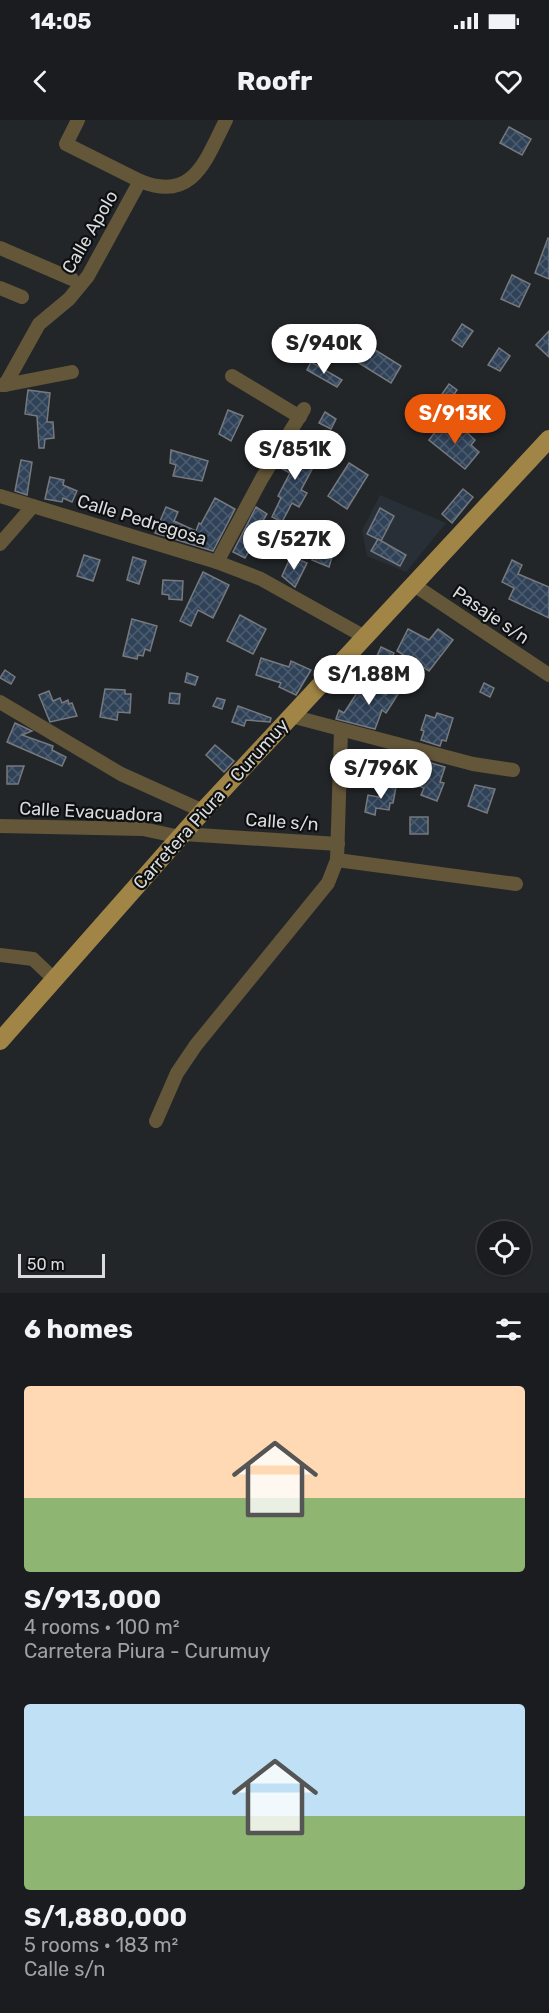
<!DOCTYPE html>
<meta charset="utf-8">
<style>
body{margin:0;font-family:Rubik,sans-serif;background:#27292c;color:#f1f3f6;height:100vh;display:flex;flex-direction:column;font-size:22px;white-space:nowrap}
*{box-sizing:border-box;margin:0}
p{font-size:20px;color:#9fa1a4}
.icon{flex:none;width:33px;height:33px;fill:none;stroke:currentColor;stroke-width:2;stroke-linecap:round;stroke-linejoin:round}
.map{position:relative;height:1173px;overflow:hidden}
.details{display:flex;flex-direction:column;background:#1a1c1f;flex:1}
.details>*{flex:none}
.fabs{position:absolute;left:477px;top:1101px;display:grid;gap:12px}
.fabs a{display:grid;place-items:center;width:54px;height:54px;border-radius:50%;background:#1a1c1f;box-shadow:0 2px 4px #0004,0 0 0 2px #383a3d;font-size:30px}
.scale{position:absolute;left:18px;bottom:15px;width:87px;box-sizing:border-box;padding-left:6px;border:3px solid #d9dbdd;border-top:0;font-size:16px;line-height:21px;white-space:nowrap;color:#d9dbdd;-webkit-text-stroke:4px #0e0f10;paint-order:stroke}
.price{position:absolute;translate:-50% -51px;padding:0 14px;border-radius:21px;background:#fff;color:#222;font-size:20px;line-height:39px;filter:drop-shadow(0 2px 3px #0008)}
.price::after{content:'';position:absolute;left:50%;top:36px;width:18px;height:14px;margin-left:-9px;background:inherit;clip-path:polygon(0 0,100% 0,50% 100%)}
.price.current{background:#ea580c;color:#fff}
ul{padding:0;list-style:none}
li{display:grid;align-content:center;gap:12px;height:318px;padding:0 24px}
li span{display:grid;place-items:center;height:186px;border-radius:6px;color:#555}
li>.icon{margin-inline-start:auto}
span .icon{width:108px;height:108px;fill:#fffc;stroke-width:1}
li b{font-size:26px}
h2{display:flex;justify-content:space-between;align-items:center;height:72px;padding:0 24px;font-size:26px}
.status{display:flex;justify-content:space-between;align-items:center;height:42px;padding:0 30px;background:#1a1c1f;direction:ltr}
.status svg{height:16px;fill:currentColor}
header{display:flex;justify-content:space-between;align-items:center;height:78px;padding:0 24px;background:#1a1c1f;font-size:27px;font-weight:700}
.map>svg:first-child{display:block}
.built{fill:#292f36}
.building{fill:url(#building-cross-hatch);stroke:#76797d;stroke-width:1.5}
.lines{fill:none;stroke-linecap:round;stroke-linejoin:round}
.minor{stroke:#645639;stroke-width:14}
.major{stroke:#a18546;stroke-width:18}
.labels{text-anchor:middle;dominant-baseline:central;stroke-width:4.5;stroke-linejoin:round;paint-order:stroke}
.street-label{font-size:18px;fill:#d9dbdd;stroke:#0e0f10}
</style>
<div class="status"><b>14:05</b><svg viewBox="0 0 49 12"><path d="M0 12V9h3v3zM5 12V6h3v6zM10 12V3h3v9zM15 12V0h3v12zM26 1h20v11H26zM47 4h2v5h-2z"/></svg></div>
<header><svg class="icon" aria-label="back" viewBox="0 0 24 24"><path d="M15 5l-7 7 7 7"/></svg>Roofr<svg class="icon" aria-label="heart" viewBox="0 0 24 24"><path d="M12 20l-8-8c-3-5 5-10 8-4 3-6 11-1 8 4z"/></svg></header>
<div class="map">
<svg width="549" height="1173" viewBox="0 0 549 1173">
<defs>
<pattern id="building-cross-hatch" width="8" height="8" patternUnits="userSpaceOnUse" patternTransform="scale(1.5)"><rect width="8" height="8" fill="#304258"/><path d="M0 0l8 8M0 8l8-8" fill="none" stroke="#4d5d70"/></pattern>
</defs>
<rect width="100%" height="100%" fill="#232629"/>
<path class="built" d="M 380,375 L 446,403 L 406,452 L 367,436 L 362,411 Z"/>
<g class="building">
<path d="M 509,7 L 531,19 L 522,35 L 500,23 Z"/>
<path d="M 548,118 L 549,119 L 549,159 L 535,153 Z"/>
<path d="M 512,155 L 530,164 L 519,187 L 501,179 Z"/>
<path d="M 462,204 L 473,211 L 462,227 L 452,220 Z"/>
<path d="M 549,211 L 549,237 L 536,225 Z"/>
<path d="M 364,223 L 401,246 L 391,263 L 354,240 Z"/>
<path d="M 499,228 L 510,236 L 500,251 L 488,245 Z"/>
<path d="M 311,242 L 342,260 L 337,267 L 307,250 Z"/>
<path d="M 449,264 L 457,270 L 441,293 L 433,287 Z"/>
<path d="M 28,270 L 50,273 L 47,302 L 53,302 L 54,318 L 45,319 L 44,328 L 39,328 L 37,296 L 25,294 Z"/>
<path d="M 228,290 L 243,296 L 231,321 L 219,314 Z"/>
<path d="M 325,292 L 336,299 L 331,309 L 319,303 Z"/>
<path d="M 441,304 L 457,314 L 462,308 L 475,320 L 471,325 L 479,332 L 465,349 L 429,320 Z"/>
<path d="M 306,324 L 315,330 L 311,338 L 317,340 L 301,370 L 307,373 L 299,387 L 292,383 L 282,402 L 272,397 L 281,378 L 278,376 L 290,353 L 279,347 L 288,333 L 298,338 Z"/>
<path d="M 171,330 L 208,341 L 202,361 L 173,356 L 176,345 L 170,343 Z"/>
<path d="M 21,340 L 32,342 L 27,375 L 15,371 Z"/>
<path d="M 349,343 L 368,355 L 347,389 L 328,376 Z"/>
<path d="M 50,357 L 64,360 L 63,365 L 77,371 L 72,382 L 63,378 L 62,382 L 45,379 Z"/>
<path d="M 463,369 L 473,377 L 452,403 L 442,394 Z"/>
<path d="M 215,378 L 235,389 L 213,431 L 155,413 L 166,387 L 178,392 L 174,401 L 196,411 L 199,403 L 201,404 Z"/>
<path d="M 256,387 L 267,394 L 250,422 L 253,424 L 245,438 L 233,432 Z"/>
<path d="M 380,388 L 394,396 L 381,421 L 367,414 Z"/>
<path d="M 378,419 L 406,435 L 400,446 L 371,431 Z"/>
<path d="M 321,420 L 335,427 L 329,447 L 312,440 Z"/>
<path d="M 84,435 L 100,440 L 93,461 L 77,456 Z"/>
<path d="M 291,436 L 307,443 L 295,467 L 282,456 Z"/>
<path d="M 133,437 L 146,441 L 139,464 L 127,460 Z"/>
<path d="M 512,440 L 522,445 L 518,454 L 549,467 L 549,498 L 509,479 L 514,468 L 502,462 Z"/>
<path d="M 203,452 L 229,465 L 213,498 L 198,490 L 191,506 L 180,501 Z"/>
<path d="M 163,460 L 183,461 L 182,480 L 169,479 L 169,475 L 162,474 Z"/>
<path d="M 240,495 L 266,509 L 253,534 L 227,521 Z"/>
<path d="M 132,499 L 157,506 L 150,531 L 145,529 L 143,536 L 138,535 L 137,539 L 123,536 Z"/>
<path d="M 408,509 L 429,520 L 438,509 L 453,520 L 429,551 L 397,531 Z"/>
<path d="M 381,527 L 394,533 L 388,544 L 376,538 Z"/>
<path d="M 261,538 L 289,547 L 291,541 L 311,550 L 296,575 L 279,567 L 281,563 L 256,555 Z"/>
<path d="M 5,550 L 15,557 L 11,564 L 0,558 Z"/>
<path d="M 187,553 L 198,557 L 195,565 L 185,562 Z"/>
<path d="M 364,562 L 386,575 L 394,563 L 402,568 L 386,593 L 382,590 L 375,609 L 336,599 L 339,590 L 344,593 Z"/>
<path d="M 484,563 L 494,568 L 490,577 L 480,572 Z"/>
<path d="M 105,569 L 125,570 L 125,574 L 131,574 L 130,593 L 118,592 L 117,600 L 100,597 Z"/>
<path d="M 49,571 L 53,581 L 60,578 L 62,583 L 68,580 L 69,584 L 72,583 L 77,596 L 50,602 L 39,575 Z"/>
<path d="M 170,573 L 180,574 L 179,584 L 169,583 Z"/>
<path d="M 217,578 L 225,580 L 222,589 L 213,586 Z"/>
<path d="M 238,586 L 271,598 L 270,602 L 246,600 L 244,606 L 232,602 Z"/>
<path d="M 437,593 L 453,598 L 446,621 L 442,620 L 440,626 L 421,620 L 424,611 L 421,610 L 426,595 L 435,598 Z"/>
<path d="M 15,603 L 32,611 L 22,615 L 53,626 L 52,630 L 66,637 L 62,646 L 7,622 Z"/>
<path d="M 215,625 L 234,641 L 224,652 L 206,635 Z"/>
<path d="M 414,638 L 445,647 L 440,662 L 444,663 L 437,681 L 421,675 L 424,668 L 412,663 L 417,651 L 410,648 Z"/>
<path d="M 7,646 L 24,646 L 18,664 L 7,664 Z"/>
<path d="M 380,664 L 396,667 L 393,683 L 390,683 L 389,690 L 376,688 L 375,695 L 365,692 L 368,675 L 379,677 Z"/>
<path d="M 475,665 L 495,669 L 487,693 L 468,686 Z"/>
<rect x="410" y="697" width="18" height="17"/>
</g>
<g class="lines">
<g class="minor">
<path d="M 78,0 L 66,24 L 140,61"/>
<path d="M 0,128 L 72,159"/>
<path d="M 0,168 L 22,177"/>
<path d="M 232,256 L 300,297"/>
<path d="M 0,265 L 5,265 L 39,204 L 69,179 L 88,156 L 140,61 C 194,83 206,39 226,0"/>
<path d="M 5,265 L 72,252"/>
<path d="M 0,376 L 217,442 L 261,459 L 365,517"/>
<path d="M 0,424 L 33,386"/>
<path d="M 217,442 L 262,358 L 304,289"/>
<path d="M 414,465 L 549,555"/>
<path d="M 0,582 L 121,654 L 203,691"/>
<path d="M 291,596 L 473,644 L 513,650"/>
<path d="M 0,706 L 143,709 L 180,717"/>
<path d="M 183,714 L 338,724"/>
<path d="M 337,740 L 516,764"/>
<path d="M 0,835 L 33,839 L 54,859"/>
<path d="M 156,1001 L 177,953 L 196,925 L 328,763 L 337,740 L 341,611"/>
</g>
<path class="major" d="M 0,921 L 203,691 L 549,319"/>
</g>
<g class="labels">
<g class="street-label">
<text transform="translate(90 112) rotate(-60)">Calle Apolo</text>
<text transform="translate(142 400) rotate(17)">Calle Pedregosa</text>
<text transform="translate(491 495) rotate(34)">Pasaje s/n</text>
<text transform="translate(211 684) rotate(-48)">Carretera Piura - Curumuy</text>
<text transform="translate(91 692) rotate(3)">Calle Evacuadora</text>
<text transform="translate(282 702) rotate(4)">Calle s/n</text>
</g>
</g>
</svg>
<div class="fabs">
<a><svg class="icon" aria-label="locate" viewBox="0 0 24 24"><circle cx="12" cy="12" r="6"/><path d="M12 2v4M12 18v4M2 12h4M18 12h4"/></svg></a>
</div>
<div class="scale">50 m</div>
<b class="price" style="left:324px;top:255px">S/940K</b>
<b class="price current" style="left:455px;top:325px">S/913K</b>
<b class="price" style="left:295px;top:361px">S/851K</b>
<b class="price" style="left:294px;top:451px">S/527K</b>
<b class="price" style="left:369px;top:586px">S/1.88M</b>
<b class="price" style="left:381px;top:680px">S/796K</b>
</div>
<section class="details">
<h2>6 homes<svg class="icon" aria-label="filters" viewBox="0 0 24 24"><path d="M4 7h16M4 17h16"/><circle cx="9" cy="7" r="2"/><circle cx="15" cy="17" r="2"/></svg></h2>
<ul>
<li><span style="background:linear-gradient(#ffd9b3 60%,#8fb573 0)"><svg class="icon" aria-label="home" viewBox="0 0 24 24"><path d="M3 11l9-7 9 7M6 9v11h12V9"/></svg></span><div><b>S/913,000</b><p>4 rooms · 100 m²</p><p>Carretera Piura - Curumuy</p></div></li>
<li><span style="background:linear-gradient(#bfe0f5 60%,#8fb573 0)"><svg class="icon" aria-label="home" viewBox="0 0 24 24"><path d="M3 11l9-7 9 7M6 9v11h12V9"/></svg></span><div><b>S/1,880,000</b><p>5 rooms · 183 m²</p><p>Calle s/n</p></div></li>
</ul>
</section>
